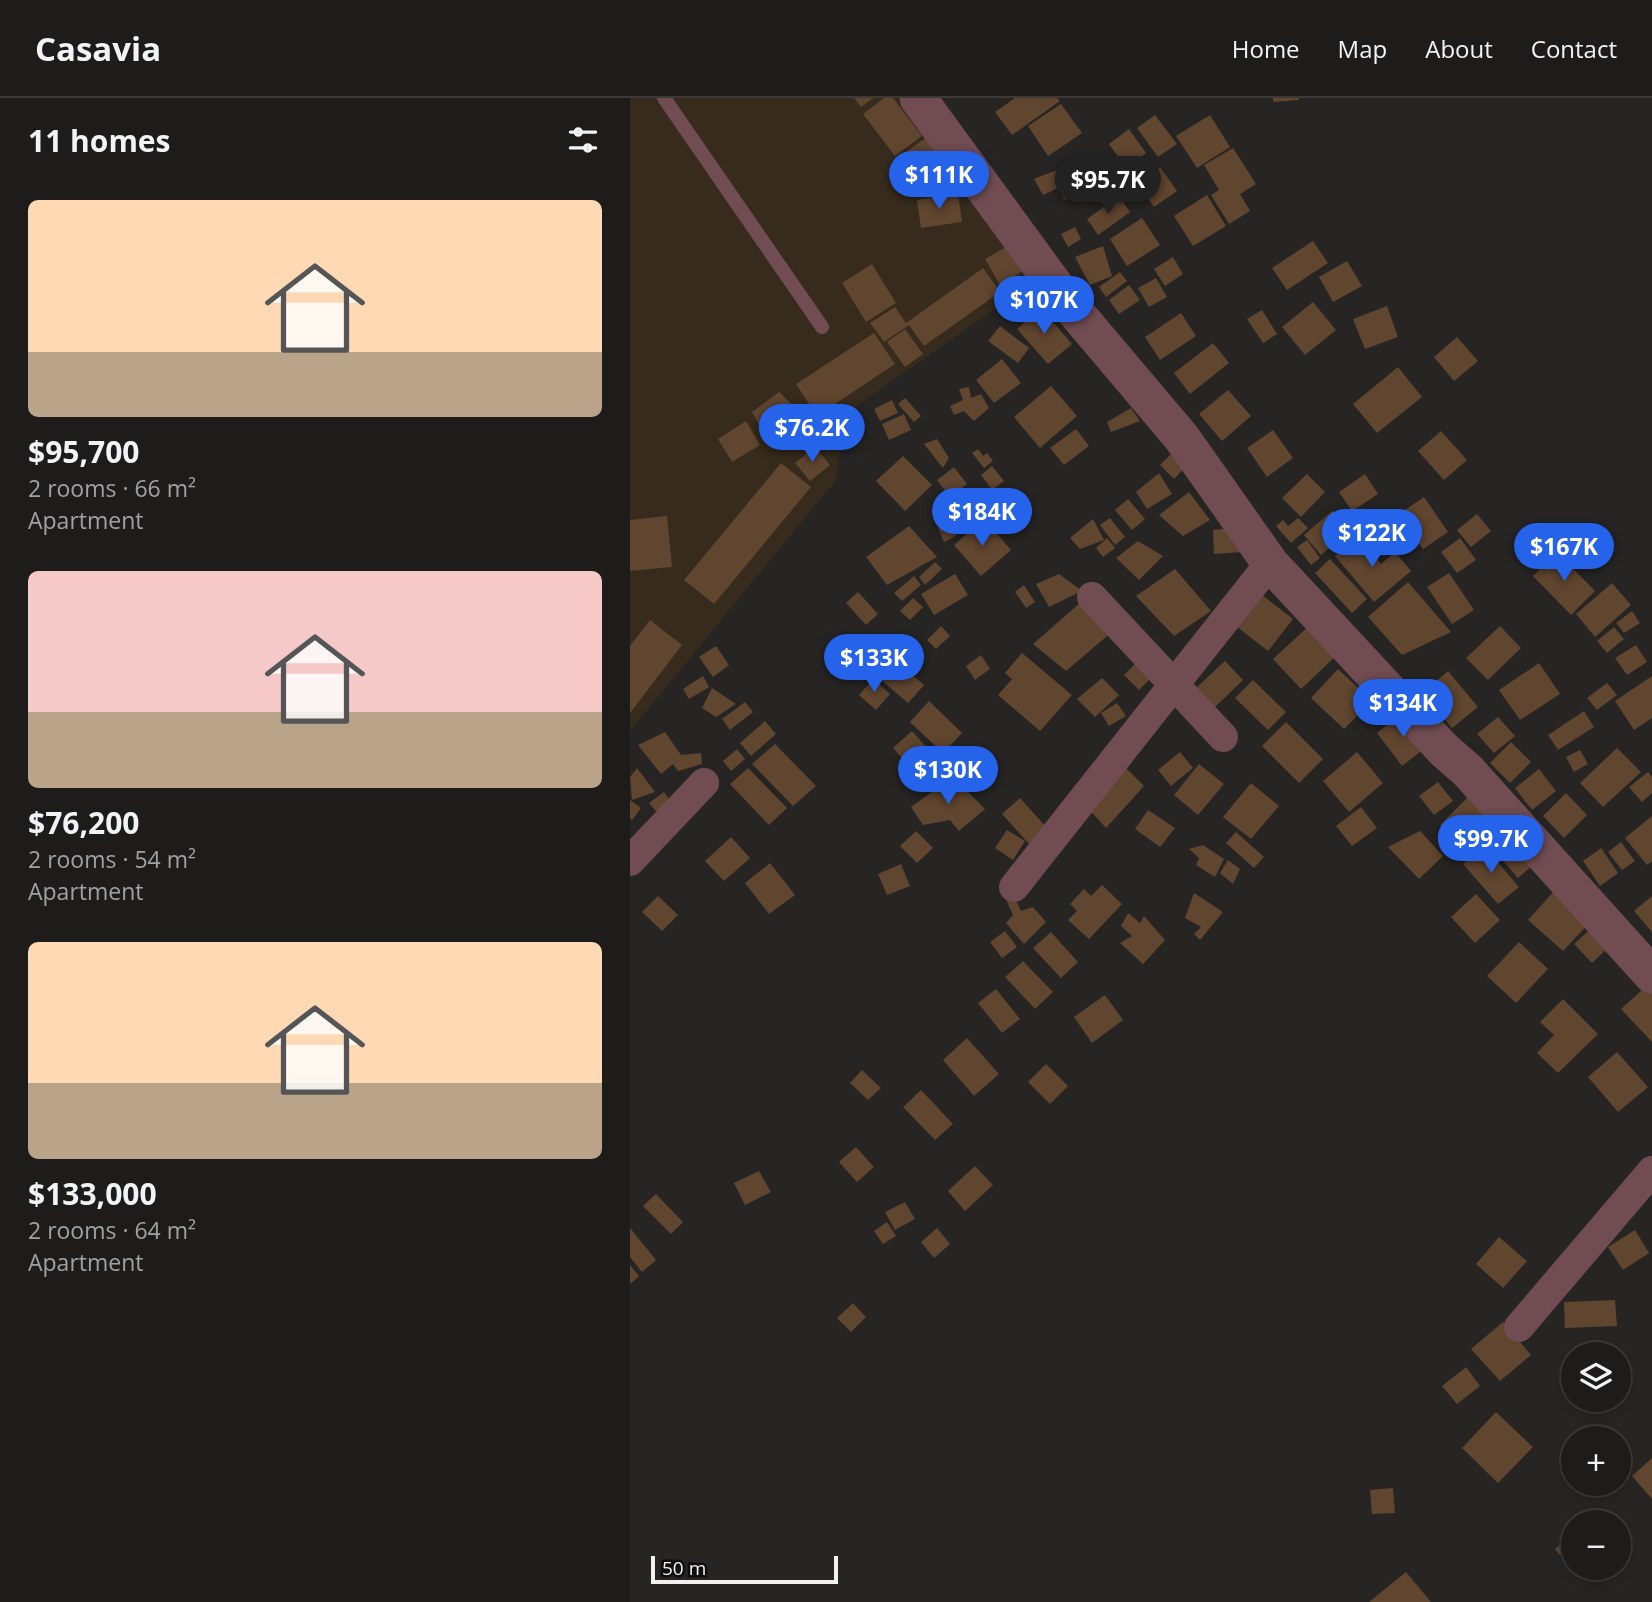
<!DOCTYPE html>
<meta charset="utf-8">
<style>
body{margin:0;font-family:"Open Sans",sans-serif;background:#2a2927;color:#f1f3f6;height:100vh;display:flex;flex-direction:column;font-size:26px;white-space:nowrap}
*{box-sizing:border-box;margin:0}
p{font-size:23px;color:#a0a1a2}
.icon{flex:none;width:38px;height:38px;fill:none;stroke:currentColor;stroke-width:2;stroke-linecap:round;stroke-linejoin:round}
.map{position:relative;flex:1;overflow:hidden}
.drawer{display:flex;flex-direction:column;background:#1d1c1a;width:630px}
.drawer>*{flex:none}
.buttons{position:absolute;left:931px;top:1244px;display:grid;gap:14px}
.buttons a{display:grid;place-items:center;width:70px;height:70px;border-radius:50%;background:#1d1c1a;box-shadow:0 4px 10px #0003,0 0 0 2px #3b3a39;font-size:35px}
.scale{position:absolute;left:21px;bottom:18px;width:187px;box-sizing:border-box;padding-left:7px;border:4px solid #f3f1f0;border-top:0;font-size:19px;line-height:24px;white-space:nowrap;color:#f3f1f0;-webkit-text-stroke:5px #0f0e0e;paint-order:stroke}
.price{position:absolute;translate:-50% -60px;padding:0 16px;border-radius:24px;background:#2563eb;color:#fff;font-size:23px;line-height:46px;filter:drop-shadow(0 2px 4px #0008)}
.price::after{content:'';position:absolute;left:50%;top:42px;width:21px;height:16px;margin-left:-10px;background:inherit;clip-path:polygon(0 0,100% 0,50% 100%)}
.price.current{background:#222;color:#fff}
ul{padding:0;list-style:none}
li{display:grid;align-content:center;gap:14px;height:371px;padding:0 28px}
li span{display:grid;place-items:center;height:217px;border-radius:10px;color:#555}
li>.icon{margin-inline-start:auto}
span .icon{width:126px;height:126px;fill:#fffc;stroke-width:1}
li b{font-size:30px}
h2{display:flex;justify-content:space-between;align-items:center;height:84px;padding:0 28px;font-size:30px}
header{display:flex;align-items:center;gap:42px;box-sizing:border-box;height:98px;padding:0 35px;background:#1d1c1a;border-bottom:2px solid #3b3a39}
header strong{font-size:33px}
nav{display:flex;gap:38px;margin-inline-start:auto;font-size:24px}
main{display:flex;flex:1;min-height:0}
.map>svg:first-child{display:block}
.education{fill:#362b1c}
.building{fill:#60452f}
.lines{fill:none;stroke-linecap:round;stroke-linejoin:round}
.service{stroke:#714d53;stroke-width:14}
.minor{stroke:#714d53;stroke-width:30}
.tertiary{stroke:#714d53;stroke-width:37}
</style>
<header>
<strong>Casavia</strong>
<nav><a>Home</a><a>Map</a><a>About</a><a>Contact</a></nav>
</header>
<main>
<section class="drawer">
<h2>11 homes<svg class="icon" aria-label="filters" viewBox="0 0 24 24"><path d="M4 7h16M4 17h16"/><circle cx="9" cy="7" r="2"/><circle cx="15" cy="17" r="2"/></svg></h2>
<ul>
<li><span style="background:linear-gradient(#ffd9b3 70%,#b9a48a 0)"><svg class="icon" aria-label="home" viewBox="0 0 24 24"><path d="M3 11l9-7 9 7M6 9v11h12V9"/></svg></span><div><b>$95,700</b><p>2 rooms · 66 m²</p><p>Apartment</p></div></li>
<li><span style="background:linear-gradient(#f6c9c9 65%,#b9a48a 0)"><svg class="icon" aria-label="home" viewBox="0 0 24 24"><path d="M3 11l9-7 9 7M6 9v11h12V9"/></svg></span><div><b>$76,200</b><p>2 rooms · 54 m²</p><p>Apartment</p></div></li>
<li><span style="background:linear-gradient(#ffd9b3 65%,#b9a48a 0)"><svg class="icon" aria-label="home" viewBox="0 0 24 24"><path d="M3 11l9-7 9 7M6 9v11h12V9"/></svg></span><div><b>$133,000</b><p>2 rooms · 64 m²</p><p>Apartment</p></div></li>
</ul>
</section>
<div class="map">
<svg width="1022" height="1504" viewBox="0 0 1022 1504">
<rect width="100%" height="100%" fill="#272523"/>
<path class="education" d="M 0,0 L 267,0 L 406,182 L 215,316 L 206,382 L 0,633 Z"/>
<g class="building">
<path d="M 224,0 L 243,0 L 231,9 Z"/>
<path d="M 254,0 L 263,0 L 292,38 L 265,58 L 233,16 Z"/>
<path d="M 385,0 L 427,0 L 430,3 L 382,37 L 365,14 Z"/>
<path d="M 643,0 L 669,0 L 669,2 L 643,4 Z"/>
<path d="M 431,6 L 452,35 L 418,58 L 398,28 Z"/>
<path d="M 525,17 L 547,46 L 528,59 L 507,30 Z"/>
<path d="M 580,17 L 600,49 L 567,70 L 546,38 Z"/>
<path d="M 499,31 L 516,55 L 496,70 L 479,46 Z"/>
<path d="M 297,39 L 317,66 L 286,88 L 266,61 Z"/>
<path d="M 603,50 L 626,86 L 610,96 L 620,113 L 599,126 L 581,97 L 589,92 L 574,67 Z"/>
<path d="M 442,66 L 454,92 L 434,102 L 428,90 L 413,97 L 404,81 Z"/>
<path d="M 530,69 L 547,93 L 524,109 L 507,85 Z"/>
<path d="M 473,74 L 483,93 L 466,102 L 456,83 Z"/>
<path d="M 328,96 L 332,124 L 291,130 L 287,102 Z"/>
<path d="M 577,97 L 596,128 L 563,148 L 544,118 Z"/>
<path d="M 489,98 L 500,114 L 468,137 L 457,121 Z"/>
<path d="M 512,120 L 530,147 L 497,168 L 480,141 Z"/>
<path d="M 445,129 L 451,141 L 438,149 L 431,136 Z"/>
<path d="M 683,143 L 698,165 L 657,192 L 642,170 Z"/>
<path d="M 383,145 L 398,170 L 370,187 L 355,161 Z"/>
<path d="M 473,148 L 482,178 L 460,187 L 445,159 Z"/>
<path d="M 543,159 L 553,176 L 535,188 L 524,171 Z"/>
<path d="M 717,163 L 732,188 L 703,204 L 689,179 Z"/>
<path d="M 242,166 L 266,205 L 236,224 L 212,185 Z"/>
<path d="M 353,170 L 370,194 L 294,248 L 279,227 L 254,244 L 240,225 L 265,209 L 276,225 Z"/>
<path d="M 490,174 L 497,183 L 476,199 L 469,189 Z"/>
<path d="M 526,180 L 537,199 L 519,209 L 508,190 Z"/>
<path d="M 499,187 L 510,202 L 489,216 L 479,202 Z"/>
<path d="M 683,204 L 706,232 L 675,257 L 652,229 Z"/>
<path d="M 757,208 L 768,239 L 735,251 L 723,221 Z"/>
<path d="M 411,210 L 442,246 L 418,266 L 387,231 Z"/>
<path d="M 632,212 L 647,236 L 633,245 L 617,221 Z"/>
<path d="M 551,215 L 566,238 L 530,262 L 515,239 Z"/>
<path d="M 370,228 L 399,250 L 388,265 L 358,243 Z"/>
<path d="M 275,231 L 293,256 L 275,269 L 257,244 Z"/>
<path d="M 244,235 L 265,266 L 187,318 L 166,286 Z"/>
<path d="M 827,239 L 848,263 L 824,283 L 804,259 Z"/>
<path d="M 583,245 L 599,265 L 560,296 L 544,275 Z"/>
<path d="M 372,261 L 391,285 L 364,305 L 346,282 Z"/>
<path d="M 768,269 L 792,299 L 747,335 L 723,306 Z"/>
<path d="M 421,288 L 447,318 L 410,350 L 384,319 Z"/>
<path d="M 339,289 L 341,300 L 351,296 L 359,310 L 344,323 L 334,313 L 324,317 L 320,308 L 333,302 L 329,291 Z"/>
<path d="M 598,292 L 621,318 L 592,343 L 569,316 Z"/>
<path d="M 149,294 L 174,318 L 135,337 L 122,314 Z"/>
<path d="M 275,300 L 291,318 L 284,324 L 268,306 Z"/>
<path d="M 262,302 L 268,315 L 250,323 L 244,311 Z"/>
<path d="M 501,310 L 510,323 L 481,334 L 477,324 Z"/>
<path d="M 274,316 L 281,332 L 259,342 L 252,326 Z"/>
<path d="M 116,323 L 130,347 L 102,364 L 88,341 Z"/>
<path d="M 446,331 L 459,348 L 434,367 L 420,350 Z"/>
<path d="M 643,332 L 663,360 L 637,379 L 617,350 Z"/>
<path d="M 811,333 L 837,362 L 814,382 L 788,353 Z"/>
<path d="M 307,341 L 319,360 L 313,370 L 294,346 Z"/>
<path d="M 549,348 L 563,361 L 544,381 L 530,367 Z"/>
<path d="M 185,349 L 200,367 L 180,383 L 165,365 Z"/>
<path d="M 348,351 L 353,358 L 357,355 L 363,363 L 354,370 L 342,355 Z"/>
<path d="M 273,358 L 302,387 L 275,413 L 246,383 Z"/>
<path d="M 151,365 L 181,389 L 84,506 L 54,482 Z"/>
<path d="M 362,368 L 374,383 L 362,392 L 351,377 Z"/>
<path d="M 324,369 L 337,386 L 320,399 L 307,382 Z"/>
<path d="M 529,375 L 542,396 L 517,411 L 506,394 Z"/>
<path d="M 677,376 L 695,394 L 671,419 L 652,400 Z"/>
<path d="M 735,376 L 748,396 L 722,413 L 709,394 Z"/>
<path d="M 347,391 L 361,410 L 352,417 L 338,398 Z"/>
<path d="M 559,394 L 580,422 L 553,438 L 529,417 Z"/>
<path d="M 794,399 L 818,434 L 793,451 L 769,416 Z"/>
<path d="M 335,401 L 349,420 L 330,434 L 316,415 Z"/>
<path d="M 498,401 L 515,421 L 502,432 L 485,412 Z"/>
<path d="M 702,413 L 719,433 L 691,457 L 674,437 Z"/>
<path d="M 847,416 L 861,433 L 841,449 L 827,432 Z"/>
<path d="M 37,418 L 42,469 L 0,473 L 0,422 Z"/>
<path d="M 480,420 L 495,439 L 485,447 L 470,427 Z"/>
<path d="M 668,420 L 678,430 L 661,445 L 646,428 L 653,422 L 658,428 Z"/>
<path d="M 354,421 L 381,452 L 351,478 L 324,447 Z"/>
<path d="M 463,421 L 474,442 L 450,451 L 440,440 Z"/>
<path d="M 321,425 L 326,438 L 314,444 L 308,430 Z"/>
<path d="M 279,428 L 307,459 L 257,487 L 236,459 Z"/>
<path d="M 612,429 L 613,454 L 584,456 L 583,432 Z"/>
<path d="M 729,439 L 751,466 L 765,454 L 781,473 L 744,504 L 705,458 Z"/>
<path d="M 477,440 L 485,450 L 473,459 L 466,450 Z"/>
<path d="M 830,440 L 846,462 L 827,475 L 811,454 Z"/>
<path d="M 677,442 L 690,460 L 681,467 L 667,449 Z"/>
<path d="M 508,443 L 533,458 L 509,482 L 486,460 Z"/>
<path d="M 927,454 L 965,493 L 941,517 L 903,478 Z"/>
<path d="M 700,461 L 737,501 L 722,515 L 685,475 Z"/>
<path d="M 305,464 L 312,471 L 295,487 L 289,479 Z"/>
<path d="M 545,471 L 581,513 L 544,538 L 506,498 Z"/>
<path d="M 819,475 L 844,512 L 822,526 L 797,489 Z"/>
<path d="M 325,476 L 338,497 L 304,517 L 291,496 Z"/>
<path d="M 429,476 L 452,493 L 419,509 L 406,486 Z"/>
<path d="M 284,478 L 291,487 L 272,503 L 264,495 Z"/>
<path d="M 778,484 L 821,534 L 772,557 L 738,519 Z"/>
<path d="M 982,485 L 1001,507 L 965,539 L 946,516 Z"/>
<path d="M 394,487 L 405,504 L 396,510 L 385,494 Z"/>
<path d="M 623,490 L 663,521 L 638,553 L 598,522 Z"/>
<path d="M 228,494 L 248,516 L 236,527 L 216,505 Z"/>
<path d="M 283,500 L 293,509 L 280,522 L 270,513 Z"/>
<path d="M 451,504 L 483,533 L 436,573 L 403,546 Z"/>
<path d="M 1002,513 L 1010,525 L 994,535 L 986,525 Z"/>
<path d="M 20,522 L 52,547 L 0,615 L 0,548 Z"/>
<path d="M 680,527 L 707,557 L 671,591 L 643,561 Z"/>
<path d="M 311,528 L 320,538 L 306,551 L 297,542 Z"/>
<path d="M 870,528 L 891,550 L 858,582 L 836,560 Z"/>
<path d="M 984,529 L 994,541 L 977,555 L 967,543 Z"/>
<path d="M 1006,547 L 1017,564 L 997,577 L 985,560 Z"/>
<path d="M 86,548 L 99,567 L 83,579 L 69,559 Z"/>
<path d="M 255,553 L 262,566 L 245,575 L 238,562 Z"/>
<path d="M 392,555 L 442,597 L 410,633 L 368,597 L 382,581 L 375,575 Z"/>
<path d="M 351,557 L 360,571 L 345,582 L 336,568 Z"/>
<path d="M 511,560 L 526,575 L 509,592 L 494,577 Z"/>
<path d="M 595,563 L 613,582 L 584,610 L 566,590 Z"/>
<path d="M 267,564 L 294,587 L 278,605 L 251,582 Z"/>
<path d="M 909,565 L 930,596 L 890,622 L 869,592 Z"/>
<path d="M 708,571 L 742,603 L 714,631 L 681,600 Z"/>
<path d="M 818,573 L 848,609 L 822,630 L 792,595 Z"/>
<path d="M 73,578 L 79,589 L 59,601 L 53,591 Z"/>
<path d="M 1022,578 L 1022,620 L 1004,632 L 985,603 Z"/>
<path d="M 472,580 L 489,597 L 465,619 L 447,601 Z"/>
<path d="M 243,581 L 260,596 L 246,612 L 229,597 Z"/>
<path d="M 623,582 L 656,614 L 638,632 L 605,600 Z"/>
<path d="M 977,585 L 987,597 L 967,612 L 957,600 Z"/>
<path d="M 82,590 L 106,606 L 86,619 L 72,610 Z"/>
<path d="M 299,603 L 332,635 L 313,655 L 280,624 Z"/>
<path d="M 115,604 L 123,614 L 100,632 L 92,621 Z"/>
<path d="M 487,605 L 496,618 L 479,628 L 471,615 Z"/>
<path d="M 954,613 L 964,629 L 928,652 L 918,637 Z"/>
<path d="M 773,614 L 799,647 L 772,668 L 747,635 Z"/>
<path d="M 868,619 L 885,638 L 864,655 L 847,636 Z"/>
<path d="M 135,623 L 146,636 L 121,658 L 110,645 Z"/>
<path d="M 656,624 L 693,661 L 669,685 L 632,648 Z"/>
<path d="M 282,633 L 307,661 L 288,678 L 263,650 Z"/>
<path d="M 35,634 L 51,657 L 71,655 L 72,666 L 48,673 L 43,666 L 31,676 L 8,647 Z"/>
<path d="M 881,644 L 901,664 L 880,685 L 860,665 Z"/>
<path d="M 145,646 L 186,688 L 163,708 L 122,666 Z"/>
<path d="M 987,650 L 1011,674 L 973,709 L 950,685 Z"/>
<path d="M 107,651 L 115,661 L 101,673 L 93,663 Z"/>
<path d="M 950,652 L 958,666 L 944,674 L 936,659 Z"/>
<path d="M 550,654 L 563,670 L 541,688 L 528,672 Z"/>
<path d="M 727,654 L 753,685 L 719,714 L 693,683 Z"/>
<path d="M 490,664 L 514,688 L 476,730 L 456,708 Z"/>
<path d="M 569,666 L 594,686 L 568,717 L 544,697 Z"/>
<path d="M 7,670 L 25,694 L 2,702 L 0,679 Z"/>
<path d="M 118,670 L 157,710 L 139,727 L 100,686 Z"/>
<path d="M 909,671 L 926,693 L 902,712 L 885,690 Z"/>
<path d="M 1018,674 L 1022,679 L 1022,695 L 1012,704 L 999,689 Z"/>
<path d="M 323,679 L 355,711 L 329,733 L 320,722 L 293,727 L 281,709 Z"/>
<path d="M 808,684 L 823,703 L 804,717 L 789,698 Z"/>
<path d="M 621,685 L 649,708 L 621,741 L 593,719 Z"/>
<path d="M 34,694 L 43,706 L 29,717 L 19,705 Z"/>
<path d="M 936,695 L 957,717 L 934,740 L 913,718 Z"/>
<path d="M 840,697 L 861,719 L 831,748 L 810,727 Z"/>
<path d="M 390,700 L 417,730 L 399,746 L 372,716 Z"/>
<path d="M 0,702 L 11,710 L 2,722 L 0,720 Z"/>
<path d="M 731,709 L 747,730 L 722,748 L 706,728 Z"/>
<path d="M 518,712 L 545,730 L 530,749 L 505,731 Z"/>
<path d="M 1022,718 L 1022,763 L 1017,767 L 995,740 Z"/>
<path d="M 871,719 L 910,761 L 888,780 L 851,737 Z"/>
<path d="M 377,732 L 395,743 L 383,762 L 365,750 Z"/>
<path d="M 286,733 L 303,750 L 287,765 L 270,748 Z"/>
<path d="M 790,733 L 813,758 L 789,781 L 758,749 Z"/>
<path d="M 606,734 L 634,759 L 624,770 L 596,745 Z"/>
<path d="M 101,739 L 120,760 L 94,783 L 75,763 Z"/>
<path d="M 991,744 L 1005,763 L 992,772 L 978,754 Z"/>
<path d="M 573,747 L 594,761 L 585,779 L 566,767 L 569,760 L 559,751 Z"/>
<path d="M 854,748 L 889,789 L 868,806 L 833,766 Z"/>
<path d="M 971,750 L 988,775 L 970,788 L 953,763 Z"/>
<path d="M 598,762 L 610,771 L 603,786 L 590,775 Z"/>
<path d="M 140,765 L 165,797 L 139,816 L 115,785 Z"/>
<path d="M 271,766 L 280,788 L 257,797 L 248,776 Z"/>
<path d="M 472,787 L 492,806 L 459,841 L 438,822 L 447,813 L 440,806 L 454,791 L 461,798 Z"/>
<path d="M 925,792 L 960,824 L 933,853 L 898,822 Z"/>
<path d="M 564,795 L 593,814 L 570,842 L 564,836 L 571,829 L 555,820 Z"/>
<path d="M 383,796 L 391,813 L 403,809 L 416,824 L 394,846 L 376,825 L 383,817 L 375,799 Z"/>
<path d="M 846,796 L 870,822 L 845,845 L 821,819 Z"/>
<path d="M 28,798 L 48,817 L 32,833 L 12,814 Z"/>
<path d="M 1022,798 L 1022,834 L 1004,813 Z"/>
<path d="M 498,815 L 510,825 L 514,818 L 535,842 L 513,866 L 490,845 L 502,838 L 491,828 Z"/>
<path d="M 965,827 L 982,846 L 962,865 L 944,846 Z"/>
<path d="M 375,833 L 387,849 L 372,860 L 360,844 Z"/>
<path d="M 421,834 L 448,864 L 431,880 L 403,850 Z"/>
<path d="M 889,844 L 918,871 L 886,905 L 857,878 Z"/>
<path d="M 393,863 L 423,894 L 405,911 L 375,879 Z"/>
<path d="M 1022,883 L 1022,944 L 991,911 Z"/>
<path d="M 366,891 L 390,921 L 372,935 L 348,905 Z"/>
<path d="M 475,897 L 493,922 L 462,945 L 444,919 Z"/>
<path d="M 933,901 L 968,936 L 928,975 L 907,955 L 924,937 L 910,924 Z"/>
<path d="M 337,940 L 369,976 L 344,998 L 313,962 Z"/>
<path d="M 987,954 L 1018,989 L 988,1014 L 958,979 Z"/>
<path d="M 416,966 L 438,988 L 420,1006 L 398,984 Z"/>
<path d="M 232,972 L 251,990 L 238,1002 L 220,985 Z"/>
<path d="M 291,992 L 323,1026 L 305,1042 L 273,1009 Z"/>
<path d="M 226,1049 L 244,1069 L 227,1084 L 209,1064 Z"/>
<path d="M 345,1068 L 363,1087 L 335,1113 L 318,1093 Z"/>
<path d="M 129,1073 L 141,1094 L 115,1107 L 104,1085 Z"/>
<path d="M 26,1096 L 53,1124 L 41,1136 L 13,1108 Z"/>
<path d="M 275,1104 L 285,1121 L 265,1132 L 255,1114 Z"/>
<path d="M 257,1124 L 266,1138 L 253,1146 L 244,1133 Z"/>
<path d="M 0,1130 L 26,1162 L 12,1174 L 0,1159 Z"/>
<path d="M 307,1130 L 320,1146 L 304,1160 L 291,1144 Z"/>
<path d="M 1005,1132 L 1019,1155 L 993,1172 L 978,1149 Z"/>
<path d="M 869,1139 L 897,1163 L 873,1190 L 846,1166 Z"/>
<path d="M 0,1167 L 9,1178 L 0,1186 Z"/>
<path d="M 985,1202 L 987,1228 L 935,1230 L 934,1204 Z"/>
<path d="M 223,1205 L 236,1219 L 221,1234 L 207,1220 Z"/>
<path d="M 873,1224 L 901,1257 L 870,1283 L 841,1251 Z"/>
<path d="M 836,1269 L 850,1288 L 827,1306 L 812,1288 Z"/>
<path d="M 866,1314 L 903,1349 L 868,1385 L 832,1350 Z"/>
<path d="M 1022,1360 L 1022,1401 L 1002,1378 Z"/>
<path d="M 763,1390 L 765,1415 L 742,1416 L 740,1392 Z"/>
<path d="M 943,1435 L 943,1470 L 962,1470 L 950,1480 L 925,1451 Z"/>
<path d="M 776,1474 L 801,1504 L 739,1504 Z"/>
</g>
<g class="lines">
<path class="service" d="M 34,0 L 192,229"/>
<g class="minor">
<path d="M 462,499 L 593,639"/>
<path d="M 0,763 L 74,685"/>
<path d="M 384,789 L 640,465"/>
<path d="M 889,1229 L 1022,1073"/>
</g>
<path class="tertiary" d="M 288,0 L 437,204 L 552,340 L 640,465 L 814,652 L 838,673 L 1022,877"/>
</g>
</svg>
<div class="buttons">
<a><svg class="icon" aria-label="layers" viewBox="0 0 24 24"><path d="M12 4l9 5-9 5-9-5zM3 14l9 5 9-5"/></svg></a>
<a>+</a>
<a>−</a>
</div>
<div class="scale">50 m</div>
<b class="price" style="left:309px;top:113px">$111K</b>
<b class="price current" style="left:478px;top:118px">$95.7K</b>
<b class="price" style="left:414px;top:238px">$107K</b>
<b class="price" style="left:182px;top:366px">$76.2K</b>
<b class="price" style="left:352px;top:450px">$184K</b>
<b class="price" style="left:742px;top:471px">$122K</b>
<b class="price" style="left:934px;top:485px">$167K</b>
<b class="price" style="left:244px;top:596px">$133K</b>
<b class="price" style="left:773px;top:641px">$134K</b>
<b class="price" style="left:318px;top:708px">$130K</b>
<b class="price" style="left:861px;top:777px">$99.7K</b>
</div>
</main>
